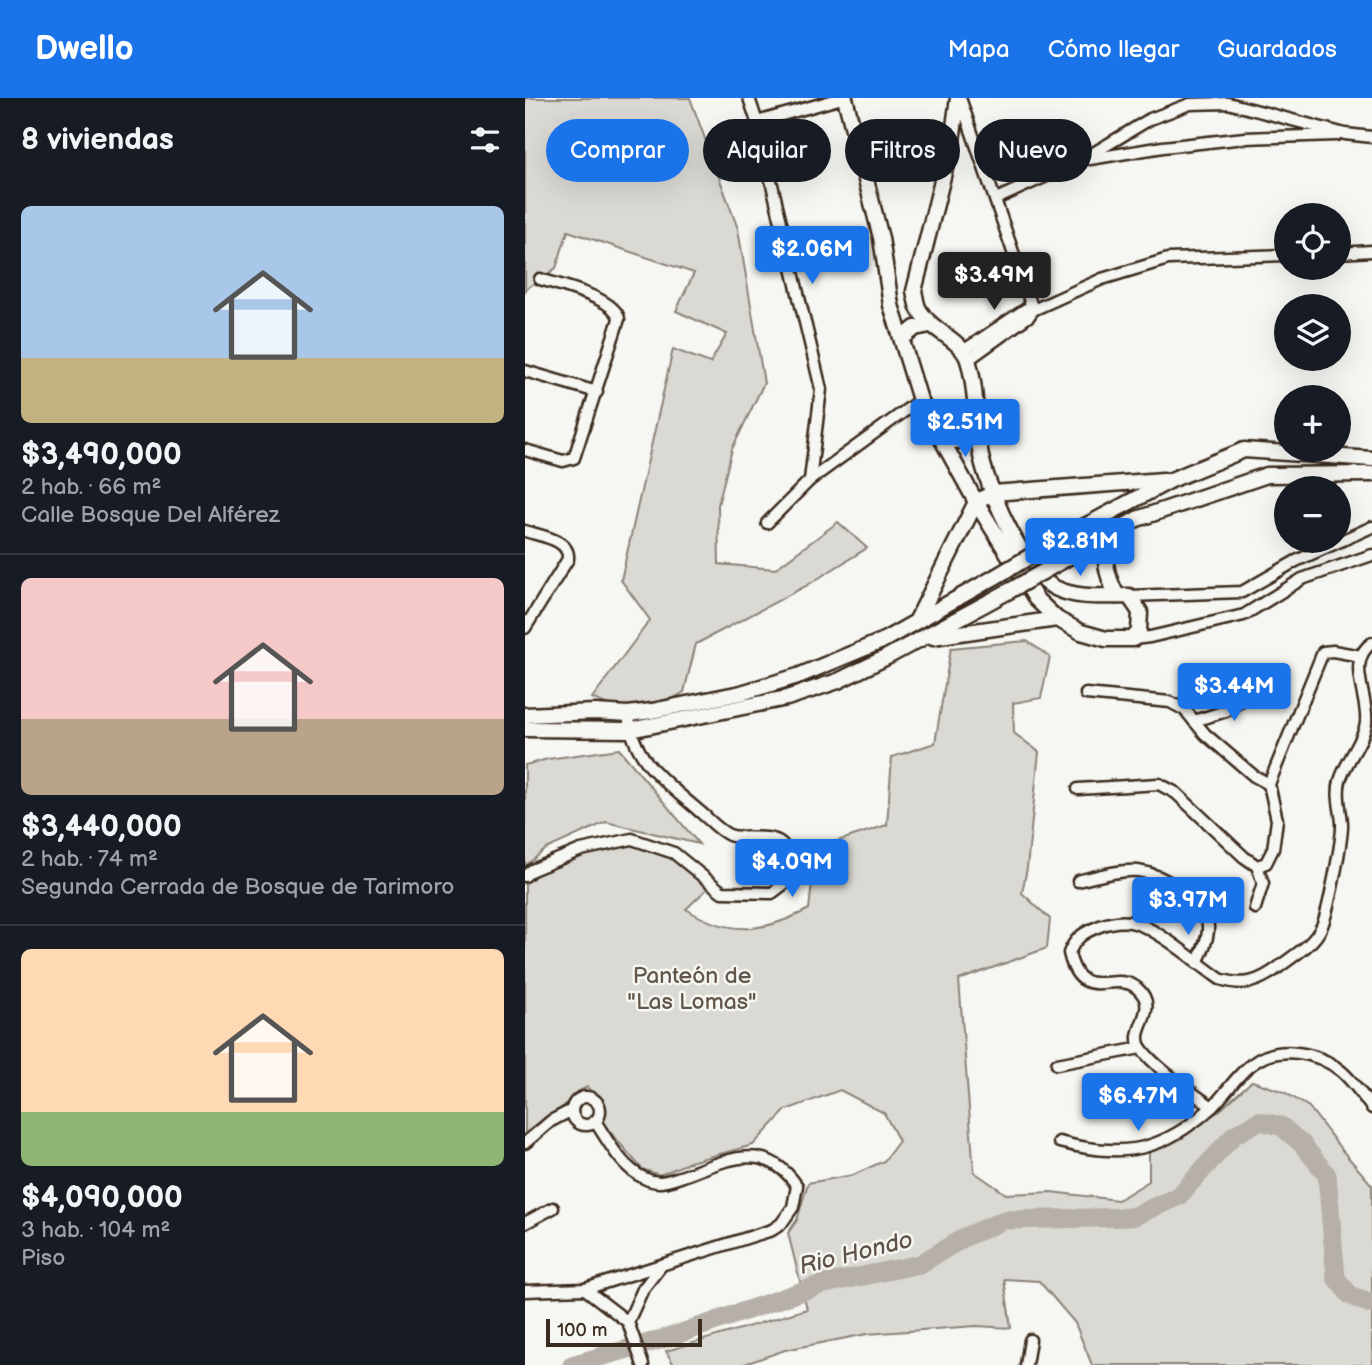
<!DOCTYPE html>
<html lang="es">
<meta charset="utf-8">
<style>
body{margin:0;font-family:"Balsamiq Sans",sans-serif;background:#242831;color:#f1f3f6;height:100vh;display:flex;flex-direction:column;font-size:26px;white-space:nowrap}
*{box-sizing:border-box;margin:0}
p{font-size:23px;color:#9ea1a6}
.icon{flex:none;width:38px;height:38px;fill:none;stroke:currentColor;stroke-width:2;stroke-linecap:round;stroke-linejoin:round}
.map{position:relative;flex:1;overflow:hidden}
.details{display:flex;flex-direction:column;background:#171b24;width:525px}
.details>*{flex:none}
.hud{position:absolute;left:21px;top:21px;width:665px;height:63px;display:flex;gap:14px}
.controls{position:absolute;left:749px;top:105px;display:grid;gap:14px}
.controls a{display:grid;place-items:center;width:77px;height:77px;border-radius:50%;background:#171b24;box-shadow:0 7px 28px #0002;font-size:35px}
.scale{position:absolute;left:21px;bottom:18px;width:156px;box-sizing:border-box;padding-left:7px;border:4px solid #3b2a1e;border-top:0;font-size:19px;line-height:24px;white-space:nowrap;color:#3b2a1e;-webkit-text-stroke:5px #f6f6f2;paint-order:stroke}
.price{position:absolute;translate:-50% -60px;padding:0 16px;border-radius:7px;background:#1a73e8;color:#fff;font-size:23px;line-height:46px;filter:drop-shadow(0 2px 4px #0008)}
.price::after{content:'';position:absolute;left:50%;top:42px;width:21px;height:16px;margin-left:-10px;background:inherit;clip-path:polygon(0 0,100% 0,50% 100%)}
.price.selected{background:#222;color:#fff}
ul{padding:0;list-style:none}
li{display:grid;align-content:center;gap:14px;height:371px;padding:0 21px}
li+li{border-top:2px solid #363941}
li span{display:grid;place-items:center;height:217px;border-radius:10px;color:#555}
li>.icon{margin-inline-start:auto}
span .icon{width:126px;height:126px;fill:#fffc;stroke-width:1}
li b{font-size:30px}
h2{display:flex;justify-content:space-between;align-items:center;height:84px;padding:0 21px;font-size:30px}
.tag{padding:0 24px;border-radius:32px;background:#171b24;box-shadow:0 7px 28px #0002;font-size:24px;line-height:63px}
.tag.selected{background:#1a73e8;color:#fff}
header{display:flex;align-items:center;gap:42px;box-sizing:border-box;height:98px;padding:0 35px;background:#1a73e8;color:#fff}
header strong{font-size:33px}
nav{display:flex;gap:38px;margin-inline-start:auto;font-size:24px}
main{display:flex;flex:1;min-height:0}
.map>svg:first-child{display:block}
.green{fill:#dad9d3;stroke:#8a8278;stroke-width:2}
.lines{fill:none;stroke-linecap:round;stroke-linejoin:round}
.river{stroke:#b6b0a9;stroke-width:19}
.street-casing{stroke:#3b2a1e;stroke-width:15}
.secondary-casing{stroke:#3b2a1e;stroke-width:19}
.street{stroke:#f6f6f2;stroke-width:10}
.secondary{stroke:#f6f6f2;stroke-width:14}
.secondary-bridge-casing{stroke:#3b2a1e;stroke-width:19;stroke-linecap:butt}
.secondary-bridge{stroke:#f6f6f2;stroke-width:14}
.labels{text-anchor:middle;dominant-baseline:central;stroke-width:5;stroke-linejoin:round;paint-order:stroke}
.park-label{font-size:23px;fill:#63564b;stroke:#f6f6f2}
.water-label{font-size:24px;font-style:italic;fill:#605248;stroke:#f6f6f2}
</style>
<header>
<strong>Dwello</strong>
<nav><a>Mapa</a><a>Cómo llegar</a><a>Guardados</a></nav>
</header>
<main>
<section class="details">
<h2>8 viviendas<svg class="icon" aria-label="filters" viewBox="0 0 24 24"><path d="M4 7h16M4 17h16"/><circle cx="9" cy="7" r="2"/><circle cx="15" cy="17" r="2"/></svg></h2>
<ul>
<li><span style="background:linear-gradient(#a9c7e8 70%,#c2b280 0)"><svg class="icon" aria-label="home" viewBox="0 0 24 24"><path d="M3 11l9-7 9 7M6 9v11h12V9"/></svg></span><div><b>$3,490,000</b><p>2 hab. · 66 m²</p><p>Calle Bosque Del Alférez</p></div></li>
<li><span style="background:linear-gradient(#f6c9c9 65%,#b9a48a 0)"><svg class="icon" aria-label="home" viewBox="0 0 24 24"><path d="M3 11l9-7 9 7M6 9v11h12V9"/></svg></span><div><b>$3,440,000</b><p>2 hab. · 74 m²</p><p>Segunda Cerrada de Bosque de Tarimoro</p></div></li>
<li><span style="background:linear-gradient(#ffd9b3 75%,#8fb573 0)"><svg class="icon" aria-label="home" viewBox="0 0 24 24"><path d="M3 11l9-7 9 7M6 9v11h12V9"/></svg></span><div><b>$4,090,000</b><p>3 hab. · 104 m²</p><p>Piso</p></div></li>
</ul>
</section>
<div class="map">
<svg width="847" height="1267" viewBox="0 0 847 1267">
<rect width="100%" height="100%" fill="#f6f6f2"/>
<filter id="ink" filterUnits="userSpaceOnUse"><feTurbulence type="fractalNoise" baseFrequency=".0143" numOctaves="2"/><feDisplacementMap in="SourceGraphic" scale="14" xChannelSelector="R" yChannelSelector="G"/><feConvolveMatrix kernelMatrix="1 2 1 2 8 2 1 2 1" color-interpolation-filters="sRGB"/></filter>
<g filter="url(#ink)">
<g class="green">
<path d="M 0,0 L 165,0 L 213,131 L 239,285 L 207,351 L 193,407 L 194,466 L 250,471 L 313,424 L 342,450 L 281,488 L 171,546 L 159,594 L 127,613 L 103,616 L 67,600 L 125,522 L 96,482 L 148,251 L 185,265 L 202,236 L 151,213 L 169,175 L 43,133 L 31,170 L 1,191 L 0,195 Z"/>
<path d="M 502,543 L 525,559 L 516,600 L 488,605 L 489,635 L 514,654 L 502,770 L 497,795 L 525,821 L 522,850 L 434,882 L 449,1074 L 481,1096 L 526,1094 L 593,1102 L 624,1083 L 624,1054 L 693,1014 L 727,983 L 759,994 L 784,1009 L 816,1051 L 847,1087 L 847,1267 L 567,1267 L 550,1225 L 514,1183 L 479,1181 L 486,1230 L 451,1228 L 342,1236 L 260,1252 L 217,1267 L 149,1267 L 141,1253 L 282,1211 L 263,1135 L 272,1122 L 283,1085 L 328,1077 L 359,1063 L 374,1043 L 359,1015 L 315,992 L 261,1012 L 228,1047 L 165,1064 L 135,1077 L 117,1071 L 78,1026 L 81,1010 L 62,989 L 50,995 L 39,1008 L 0,1035 L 0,783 L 10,776 L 58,756 L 107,745 L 149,759 L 183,790 L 161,811 C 205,839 240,834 284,811 L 291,750 L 362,727 L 367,659 L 410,645 L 426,550 Z"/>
<path d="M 94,651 L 174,746 L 81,724 L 21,751 L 0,768 L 0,667 L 23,661 Z"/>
</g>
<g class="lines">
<path class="river" d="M 47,1267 L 145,1239 L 295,1187 L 395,1166 L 440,1139 L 479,1122 L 607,1119 L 654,1098 L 709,1037 L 734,1023 L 756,1028 L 777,1046 L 802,1077 L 811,1180 L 825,1197 L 845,1206 L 847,1204"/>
<defs>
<g id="street">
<path d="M 224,0 L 232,24 L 296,291 L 285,382"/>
<path d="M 435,0 L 508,212"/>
<path d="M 232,24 L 317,0"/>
<path d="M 565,61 L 638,49 L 720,40 L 811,37"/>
<path d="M 471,101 L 557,62 L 625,21 L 665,6 L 703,5 L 820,36 L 847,39"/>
<path d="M 814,155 L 847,153"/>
<path d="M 438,253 L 501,211 L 508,212 L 577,181 L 643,161 L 761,157"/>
<path d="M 443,262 L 504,218 L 508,212"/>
<path d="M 0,273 L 72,294"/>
<path d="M 0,352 L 38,363 L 49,360 L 94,221 C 91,200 34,187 15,181"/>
<path d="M 242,425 L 285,382 L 395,302"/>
<path d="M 0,433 C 15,438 45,441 43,461 L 0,530"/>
<path d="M 604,498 L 717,494 L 771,463 L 847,429"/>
<path d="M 608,541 L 625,539 L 719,517 L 777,481 L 847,457"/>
<path d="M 561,596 L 645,604 L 660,612 L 680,636 L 729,678 L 744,686"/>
<path d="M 669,623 L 701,613 L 732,592"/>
<path d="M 553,691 L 634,686 L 651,695 L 719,759 L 732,768 L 741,765 L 748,751 L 752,722 L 744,686 L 798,554 L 808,553 L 836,558"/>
<path d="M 0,778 L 7,772 L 56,752 L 107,741 L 149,755 L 197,794 L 247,795 L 263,783 C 269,769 268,756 256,745 C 244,735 219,743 204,737 C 193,732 183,720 174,713 C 141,684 108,664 103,616"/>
<path d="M 553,783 C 569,779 596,771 613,773 C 637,776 680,801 683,828 C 684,840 677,854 672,865"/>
<path d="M 730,810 L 738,785 L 732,768"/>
<path d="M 532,966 L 616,950"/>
<circle cx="61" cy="1013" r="14"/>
<path d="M 687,1009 C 667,994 630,970 616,950 C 603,931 637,912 612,890 C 589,871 556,908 544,855 C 550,841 556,836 570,830 C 583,824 600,821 613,826 C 638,835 672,865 695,881 C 719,889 734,884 754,869 C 769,857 788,847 796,830 C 803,817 818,739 817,725 C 816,711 811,698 815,683 C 820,664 839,643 841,625 C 844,598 820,564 847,545"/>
<path d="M 534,1044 C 564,1052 599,1057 629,1046 C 649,1039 671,1024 687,1009 C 701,996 711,977 727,966 C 752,946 793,954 816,973 C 828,983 838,998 847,1010"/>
<path d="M 0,1045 L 26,1023 L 47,1012"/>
<path d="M 0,1125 L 28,1110"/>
<path d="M 60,1191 L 103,1224 L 118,1267"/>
<path d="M 0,1193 L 60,1191 L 247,1132 L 256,1126 L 268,1109 L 272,1088 C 241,1042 204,1061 161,1077 C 146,1082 134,1088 119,1080 C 97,1070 83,1043 70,1023"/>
<path d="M 103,1224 L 118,1191 L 136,1168"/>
<path d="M 501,1267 L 505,1242"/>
</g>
<g id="secondary">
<path d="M 320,0 L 356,140 L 366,207 L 395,302 L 451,404 L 511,501 L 532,521 L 556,534 L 581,541 L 608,541 L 614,533 L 615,514 L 604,498 C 580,498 552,501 530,490 C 500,476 459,385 455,352 C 450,323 452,291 443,262 C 436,241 406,233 395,213 C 391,208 391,200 389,193 L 427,43 L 433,0"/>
<path d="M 377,241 L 390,230 L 405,227"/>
<path d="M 416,340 C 432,345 440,344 452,332"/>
<path d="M 585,436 C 577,460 581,476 592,498"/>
<path d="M 519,450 L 646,382 L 719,352 L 847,361"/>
<path d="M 537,463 L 612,421 L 742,377 L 847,376"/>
<path d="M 392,522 L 451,404 L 468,395 L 638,382"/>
<path d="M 408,539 L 532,521"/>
<path d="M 0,617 L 70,614 L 103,616 L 127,613 L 216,595 L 273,578 L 357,543 L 470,479"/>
<path d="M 0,631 L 105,632 L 262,600 L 313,583 L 362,559 L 486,492"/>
</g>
</defs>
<use href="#street" class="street-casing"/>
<use href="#secondary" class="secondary-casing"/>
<use href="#street" class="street"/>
<use href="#secondary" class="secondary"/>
<defs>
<g id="secondary-bridge">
<path d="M 470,479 L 519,450"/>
<path d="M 486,492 L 537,463"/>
</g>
</defs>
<use href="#secondary-bridge" class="secondary-bridge-casing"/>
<use href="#secondary-bridge" class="secondary-bridge"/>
</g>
</g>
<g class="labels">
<g class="park-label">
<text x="167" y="878">Panteón de<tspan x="167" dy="26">"Las Lomas"</tspan></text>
</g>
<g class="water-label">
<text transform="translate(331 1155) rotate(-14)">Rio Hondo</text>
</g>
</g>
</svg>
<div class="controls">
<a><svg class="icon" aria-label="locate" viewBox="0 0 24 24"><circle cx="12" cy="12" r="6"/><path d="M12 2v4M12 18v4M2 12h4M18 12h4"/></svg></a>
<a><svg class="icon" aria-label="layers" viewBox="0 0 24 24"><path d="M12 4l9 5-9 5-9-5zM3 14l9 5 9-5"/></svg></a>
<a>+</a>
<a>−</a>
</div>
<div class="scale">100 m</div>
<b class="price" style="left:287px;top:188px">$2.06M</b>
<b class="price selected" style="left:469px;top:214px">$3.49M</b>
<b class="price" style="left:440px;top:361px">$2.51M</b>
<b class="price" style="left:555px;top:480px">$2.81M</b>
<b class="price" style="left:709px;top:625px">$3.44M</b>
<b class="price" style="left:267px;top:801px">$4.09M</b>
<b class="price" style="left:663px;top:839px">$3.97M</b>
<b class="price" style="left:613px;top:1035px">$6.47M</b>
<div class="hud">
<a class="tag selected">Comprar</a>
<a class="tag">Alquilar</a>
<a class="tag">Filtros</a>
<a class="tag">Nuevo</a>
</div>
</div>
</main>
